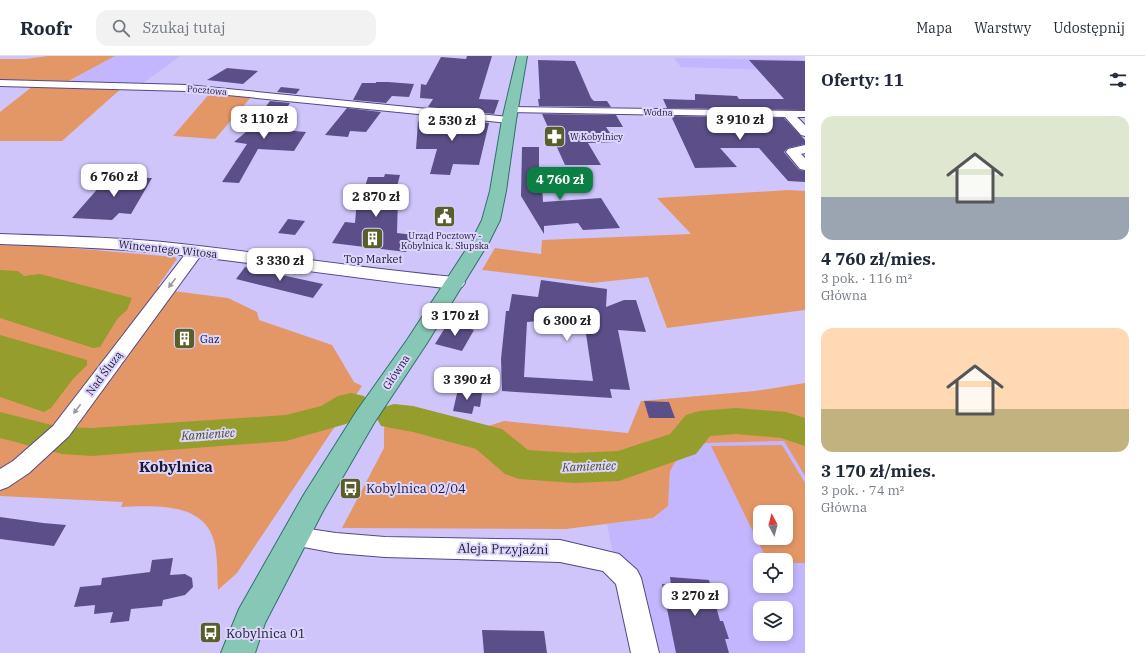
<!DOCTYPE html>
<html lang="pl">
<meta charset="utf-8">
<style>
body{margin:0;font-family:"IBM Plex Serif",serif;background:#f2f2f3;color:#1f2937;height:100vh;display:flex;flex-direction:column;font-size:15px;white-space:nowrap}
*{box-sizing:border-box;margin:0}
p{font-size:13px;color:#747a83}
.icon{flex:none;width:22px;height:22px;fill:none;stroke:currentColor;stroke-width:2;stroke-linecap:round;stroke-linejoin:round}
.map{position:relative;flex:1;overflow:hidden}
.panel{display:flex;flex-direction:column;background:#fff;width:340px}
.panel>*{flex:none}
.needle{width:26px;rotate:353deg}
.controls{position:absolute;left:753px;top:449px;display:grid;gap:8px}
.controls a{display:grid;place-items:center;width:40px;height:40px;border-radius:8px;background:#fff;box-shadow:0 2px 6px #0003;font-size:20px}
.price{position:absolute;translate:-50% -34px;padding:0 9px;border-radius:8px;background:#fff;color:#222;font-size:13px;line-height:26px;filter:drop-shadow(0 1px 2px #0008)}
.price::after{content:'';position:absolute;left:50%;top:24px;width:12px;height:9px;margin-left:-6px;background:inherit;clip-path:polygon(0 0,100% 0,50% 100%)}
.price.selected{background:#0b8043;color:#fff}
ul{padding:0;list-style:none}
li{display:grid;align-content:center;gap:8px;height:212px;padding:0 16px}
li span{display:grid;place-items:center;height:124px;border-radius:12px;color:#555}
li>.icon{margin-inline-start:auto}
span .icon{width:72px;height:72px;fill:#fffc;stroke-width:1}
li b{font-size:17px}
h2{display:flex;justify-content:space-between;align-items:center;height:48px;padding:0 16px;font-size:17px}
header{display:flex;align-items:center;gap:24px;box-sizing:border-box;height:56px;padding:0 20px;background:#fff;border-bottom:1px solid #e0e1e3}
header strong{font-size:19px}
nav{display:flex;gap:22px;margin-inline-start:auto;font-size:14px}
.search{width:280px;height:36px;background:#f2f2f3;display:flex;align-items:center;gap:10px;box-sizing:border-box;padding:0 14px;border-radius:12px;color:#747a83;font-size:15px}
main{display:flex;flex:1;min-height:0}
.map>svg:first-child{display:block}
.built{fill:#c3b5fe;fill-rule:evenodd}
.green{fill:#e39766;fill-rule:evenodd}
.water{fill:#959d2c}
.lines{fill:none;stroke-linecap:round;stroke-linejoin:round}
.river{fill:#959d2c;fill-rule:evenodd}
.building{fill:#5c4f89;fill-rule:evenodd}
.street-casing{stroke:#564882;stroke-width:2}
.secondary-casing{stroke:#564882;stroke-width:2}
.primary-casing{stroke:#2f7269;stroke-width:2}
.street{fill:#fff;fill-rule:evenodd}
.secondary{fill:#fff;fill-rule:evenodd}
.primary{fill:#87c7b6;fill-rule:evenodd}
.oneway{fill:#9a98a3}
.labels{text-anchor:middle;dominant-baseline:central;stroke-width:4;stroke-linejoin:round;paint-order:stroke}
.far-street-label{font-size:9px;fill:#1f1a32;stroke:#dcd5fd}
.far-poi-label{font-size:9px;fill:#1f1a32;stroke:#dcd5fd;text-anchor:start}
.street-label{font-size:11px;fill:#1f1a32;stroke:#dcd5fd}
.poi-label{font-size:11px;fill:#1f1a32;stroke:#dcd5fd}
.water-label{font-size:12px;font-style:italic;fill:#4c5024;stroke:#dcd5fd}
.near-poi-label{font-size:13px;fill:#1f1a32;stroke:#dcd5fd;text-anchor:start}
.near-street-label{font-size:13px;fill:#1f1a32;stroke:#dcd5fd}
.district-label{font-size:15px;font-weight:bold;fill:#1f1a32;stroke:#dcd5fd}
</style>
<header>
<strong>Roofr</strong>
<div class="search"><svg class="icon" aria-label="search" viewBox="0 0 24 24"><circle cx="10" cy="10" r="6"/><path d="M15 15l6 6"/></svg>Szukaj tutaj</div>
<nav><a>Mapa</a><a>Warstwy</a><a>Udostępnij</a></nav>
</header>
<main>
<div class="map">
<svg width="805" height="597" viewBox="0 0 805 597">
<rect width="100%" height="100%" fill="#cfc5fb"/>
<g class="built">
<path d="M 115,0 L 180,0 L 139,30 L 63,29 Z"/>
<path d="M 674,2 L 805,4 L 805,15 L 681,11 Z"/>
<path d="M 784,385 L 805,420 L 805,597 L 633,597 L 607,468 L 654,462 L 668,450 L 670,415 L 677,403 L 706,387 ZM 760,456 L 786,456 L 786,482 L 760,482 ZM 760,504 L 786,504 L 786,530 L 760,530 ZM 760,552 L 786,552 L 786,578 L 760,578 Z"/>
</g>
<g class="green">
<path d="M 48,0 L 115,0 L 65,27 L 0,25 L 0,3 L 25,3 Z"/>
<path d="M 33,30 L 123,31 L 62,85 L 0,85 L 0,56 Z"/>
<path d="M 211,36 L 252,40 L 215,83 L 173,80 Z"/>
<path d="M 789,134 L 805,135 L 805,254 L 667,272 L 648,221 L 592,227 L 482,214 L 495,192 L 541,198 L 542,184 L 691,178 L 657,142 Z"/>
<path d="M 0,189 L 47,190 L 175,201 L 177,203 L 158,230 L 173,235 L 228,242 L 257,256 L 259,264 L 332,289 L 354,326 L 362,330 L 237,517 L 218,534 C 217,519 218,500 214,485 C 203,445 153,450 121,451 L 123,446 L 0,440 Z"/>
<path d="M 805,327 L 805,420 L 784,385 L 706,387 L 690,395 L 677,403 L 670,415 L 668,450 L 653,462 L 566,473 L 342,472 L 384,392 L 384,372 L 397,350 L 479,373 L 504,365 L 628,377 L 641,345 L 755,335 Z"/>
<path d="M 782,389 L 805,427 L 805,507 L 786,507 L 786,504 L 767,504 L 711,390 ZM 760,456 L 786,456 L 786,482 L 760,482 Z"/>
</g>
<g class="water">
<path d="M 0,214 L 18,215 L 24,220 L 40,218 L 132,242 L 127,254 L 118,262 L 100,291 L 93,292 L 0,262 Z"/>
<path d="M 0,279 L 87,304 L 87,309 L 73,323 L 51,352 L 44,356 L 0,341 Z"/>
</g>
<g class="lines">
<g class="river">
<path d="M 351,337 L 364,340 L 369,349 L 364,358 L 346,368 L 286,385 L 92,400 L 62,398 L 0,382 L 0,356 L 60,371 L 92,372 L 286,359 L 321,350 L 338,340 Z"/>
<path d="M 394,348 L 413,350 L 502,373 L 528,394 L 574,397 L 618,395 L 670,378 L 686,359 L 699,355 L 736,352 L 786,356 L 805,362 L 805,390 L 781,382 L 736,378 L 710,380 L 696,398 L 633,420 L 619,425 L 574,427 L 519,423 L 505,418 L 476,393 L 413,376 L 381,370 L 376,361 L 381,352 Z"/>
</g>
</g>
<g class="building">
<path d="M 467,0 L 492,0 L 479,43 L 499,44 L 494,58 L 428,51 L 433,43 L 420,42 L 421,28 L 426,29 L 441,1 L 466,3 Z"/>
<path d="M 538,4 L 575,5 L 591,42 L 594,45 L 607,45 L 611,51 L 539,50 L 538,43 L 540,43 Z"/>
<path d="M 749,4 L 805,5 L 805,54 L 667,52 L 663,43 L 695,44 L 695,38 L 737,40 L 739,43 L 784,43 Z"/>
<path d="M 227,12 L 258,15 L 243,28 L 207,24 Z"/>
<path d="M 376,26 L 388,26 L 414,28 L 409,41 L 392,40 L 386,47 L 353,44 L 362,27 L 376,27 Z"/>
<path d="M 281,31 L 300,33 L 296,38 L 277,36 Z"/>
<path d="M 270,45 L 290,47 L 271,73 L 306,76 L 294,95 L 258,93 L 239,127 L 222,126 L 247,88 L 234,86 L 246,76 Z"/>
<path d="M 347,52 L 381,56 L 366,76 L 350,75 L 348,81 L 325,79 Z"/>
<path d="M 542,58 L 616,59 L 623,71 L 606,71 L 616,86 L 588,87 L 601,109 L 565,109 Z"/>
<path d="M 422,60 L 489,67 L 479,109 L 453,108 L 450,119 L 430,118 L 437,93 L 416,93 L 418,66 Z"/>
<path d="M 671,60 L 784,62 L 805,84 L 805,88 L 788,92 L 784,96 L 799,114 L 805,115 L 805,126 L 788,125 L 759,92 L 720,92 L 737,111 L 695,112 Z"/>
<path d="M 522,91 L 539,91 L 539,128 L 542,128 L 543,146 L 601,142 L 620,172 L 583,174 L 578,167 L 544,170 L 544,178 L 521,140 Z"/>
<path d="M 385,118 L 400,119 L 394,142 L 398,142 L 397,177 L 414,179 L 406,196 L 332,187 L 345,166 L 355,167 L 357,143 L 361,143 L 368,121 L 384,121 Z"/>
<path d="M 108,121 L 152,122 L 131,158 L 119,157 L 112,164 L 72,162 Z"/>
<path d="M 288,163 L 305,165 L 295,179 L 278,177 Z"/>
<path d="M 245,211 L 323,228 L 313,242 L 236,223 Z"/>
<path d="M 541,224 L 607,233 L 606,251 L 624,244 L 636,244 L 646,276 L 618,274 L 630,334 L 610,333 L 612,342 L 502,335 L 501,303 L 506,255 L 509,255 L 512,238 L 538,241 ZM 553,264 L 554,269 L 585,271 L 593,325 L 524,321 L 527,266 Z"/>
<path d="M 448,267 L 474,274 L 462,295 L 435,288 Z"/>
<path d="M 458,333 L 482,337 L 480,351 L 474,350 L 472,358 L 453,355 Z"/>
<path d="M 644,345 L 669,346 L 675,362 L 649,362 Z"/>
<path d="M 0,461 L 43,467 L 66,469 L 54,490 L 0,483 Z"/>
<path d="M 173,502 L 170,519 L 185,518 L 192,522 L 193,531 L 185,539 L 163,544 L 162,550 L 131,553 L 129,565 L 110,567 L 113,556 L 94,558 L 95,549 L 74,551 L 80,531 L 101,529 L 102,522 L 150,516 L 152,504 Z"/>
<path d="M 670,521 L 709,524 L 720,565 L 723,565 L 729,583 L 725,583 L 729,597 L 676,597 L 662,528 L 671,529 Z"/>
<path d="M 482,574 L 544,575 L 547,597 L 484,597 Z"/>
</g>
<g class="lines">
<defs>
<g id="street">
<path d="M 0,24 L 187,29 L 509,61 L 515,64 L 509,67 L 187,35 L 0,30 Z"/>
<path d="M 511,51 L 805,55 L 805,61 L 797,61 L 805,69 L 805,80 L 801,79 L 785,61 L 507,56 L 505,54 Z"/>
<path d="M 805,89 L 805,97 L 801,98 L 805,102 L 805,114 L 800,113 L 786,96 L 788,93 Z"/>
<path d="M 196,190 L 202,192 L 204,195 L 69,380 L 29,417 L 8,431 L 0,434 L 0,413 L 13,405 L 53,370 L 190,192 Z"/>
<path d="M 296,471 L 336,477 L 385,481 L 560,484 L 619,498 L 637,514 L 641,522 L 659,597 L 631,597 L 616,528 L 603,515 L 560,506 L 385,501 L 336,497 L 287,488 L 284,481 L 287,474 Z"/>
</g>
<path id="secondary" d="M 0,178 C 55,180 109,181 163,186 C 261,196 357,212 455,221 L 462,223 L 465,227 L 462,231 L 455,233 C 357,223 261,207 163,197 C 109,192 55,190 0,188 Z"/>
<path id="primary" d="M 517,0 L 527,0 L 516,64 L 506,135 L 500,164 L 489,186 L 427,287 L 374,367 L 323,455 L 265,567 L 255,597 L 221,597 L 239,553 L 303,440 L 356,356 L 407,284 L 471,186 L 482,164 L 490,135 L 502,64 Z"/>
</defs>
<use href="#street" class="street-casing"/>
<use href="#secondary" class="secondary-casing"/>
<use href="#primary" class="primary-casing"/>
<use href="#street" class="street"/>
<use href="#secondary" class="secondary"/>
<use href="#primary" class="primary"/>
</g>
<defs><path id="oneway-solid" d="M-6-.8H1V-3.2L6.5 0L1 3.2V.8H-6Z"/></defs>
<g class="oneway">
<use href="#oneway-solid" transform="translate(172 227) rotate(127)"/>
<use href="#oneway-solid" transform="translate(77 353) rotate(127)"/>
</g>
<defs>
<symbol id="pharmacy-square" viewBox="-11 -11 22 22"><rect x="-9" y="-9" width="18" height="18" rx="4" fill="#595e2b" stroke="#dcd5fd"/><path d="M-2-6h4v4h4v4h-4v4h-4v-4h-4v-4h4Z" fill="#fff"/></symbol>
<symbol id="civic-square" viewBox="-11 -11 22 22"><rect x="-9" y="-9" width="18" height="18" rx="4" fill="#595e2b" stroke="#dcd5fd"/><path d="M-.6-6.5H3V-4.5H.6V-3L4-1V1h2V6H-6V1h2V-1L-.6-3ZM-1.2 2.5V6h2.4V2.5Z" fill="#fff"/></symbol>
<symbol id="building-square" viewBox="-11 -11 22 22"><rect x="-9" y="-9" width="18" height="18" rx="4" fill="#595e2b" stroke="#dcd5fd"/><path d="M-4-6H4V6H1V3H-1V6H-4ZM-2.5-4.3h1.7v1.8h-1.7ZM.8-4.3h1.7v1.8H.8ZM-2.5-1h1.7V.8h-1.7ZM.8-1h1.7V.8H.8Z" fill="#fff"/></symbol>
<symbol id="bus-square" viewBox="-11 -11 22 22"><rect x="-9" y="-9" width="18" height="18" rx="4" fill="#595e2b" stroke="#dcd5fd"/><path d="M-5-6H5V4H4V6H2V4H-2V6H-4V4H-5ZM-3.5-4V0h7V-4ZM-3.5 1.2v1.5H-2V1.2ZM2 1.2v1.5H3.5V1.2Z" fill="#fff"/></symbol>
</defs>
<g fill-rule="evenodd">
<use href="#pharmacy-square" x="542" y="68" width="25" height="25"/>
<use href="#civic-square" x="432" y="148" width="25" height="25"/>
<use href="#building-square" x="360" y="170" width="25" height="25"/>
<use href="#building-square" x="172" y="270" width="25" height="25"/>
<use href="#bus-square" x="338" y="420" width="25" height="25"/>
<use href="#bus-square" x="198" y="564" width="25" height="25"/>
</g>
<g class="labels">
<g class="far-street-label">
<text transform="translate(207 34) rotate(5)">Pocztowa</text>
<text transform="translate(658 56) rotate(1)">Wodna</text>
</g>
<g class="far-poi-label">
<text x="570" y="80">W Kobylnicy</text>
<text x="445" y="179" text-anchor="middle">Urząd Pocztowy -<tspan x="445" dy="10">Kobylnica k. Słupska</tspan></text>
</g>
<g class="street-label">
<text transform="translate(168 193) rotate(6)">Wincentego Witosa</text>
<text transform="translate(396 316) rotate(-56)">Główna</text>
<text transform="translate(104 317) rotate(-53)">Nad Śluzą</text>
</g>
<g class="poi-label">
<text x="373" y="203">Top Market</text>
<text x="200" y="283" text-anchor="start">Gaz</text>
</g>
<g class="water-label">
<text transform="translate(208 378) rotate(-4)">Kamieniec</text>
<text transform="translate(589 410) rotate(-2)">Kamieniec</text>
</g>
<g class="near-poi-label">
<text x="366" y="432">Kobylnica 02/04</text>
<text x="226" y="577">Kobylnica 01</text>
</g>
<g class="near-street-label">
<text transform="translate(503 493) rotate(1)">Aleja Przyjaźni</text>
</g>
<g class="district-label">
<text x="176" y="410">Kobylnica</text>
</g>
</g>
</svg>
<div class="controls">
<a><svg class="needle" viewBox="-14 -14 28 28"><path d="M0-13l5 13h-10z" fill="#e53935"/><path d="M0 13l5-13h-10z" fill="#747a83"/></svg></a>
<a><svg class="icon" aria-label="locate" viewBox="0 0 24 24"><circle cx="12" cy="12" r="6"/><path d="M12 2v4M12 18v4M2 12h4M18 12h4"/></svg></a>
<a><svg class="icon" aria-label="layers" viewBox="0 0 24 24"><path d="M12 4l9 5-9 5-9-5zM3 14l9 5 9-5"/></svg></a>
</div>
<b class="price" style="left:264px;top:84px">3 110 zł</b>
<b class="price" style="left:740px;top:85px">3 910 zł</b>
<b class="price" style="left:452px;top:86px">2 530 zł</b>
<b class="price" style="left:114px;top:142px">6 760 zł</b>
<b class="price selected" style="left:560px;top:145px">4 760 zł</b>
<b class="price" style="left:376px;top:162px">2 870 zł</b>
<b class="price" style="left:280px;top:226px">3 330 zł</b>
<b class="price" style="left:455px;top:281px">3 170 zł</b>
<b class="price" style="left:567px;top:286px">6 300 zł</b>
<b class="price" style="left:467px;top:345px">3 390 zł</b>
<b class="price" style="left:695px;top:561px">3 270 zł</b>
</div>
<section class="panel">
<h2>Oferty: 11<svg class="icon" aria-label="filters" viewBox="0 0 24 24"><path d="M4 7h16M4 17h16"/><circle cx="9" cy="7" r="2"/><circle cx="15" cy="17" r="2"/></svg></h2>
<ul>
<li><span style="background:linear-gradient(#dfe7d0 65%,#9aa5b1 0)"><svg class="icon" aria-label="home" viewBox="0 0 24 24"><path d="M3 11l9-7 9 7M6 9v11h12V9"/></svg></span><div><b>4 760 zł/mies.</b><p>3 pok. · 116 m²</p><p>Główna</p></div></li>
<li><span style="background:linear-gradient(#ffd9b3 65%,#c2b280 0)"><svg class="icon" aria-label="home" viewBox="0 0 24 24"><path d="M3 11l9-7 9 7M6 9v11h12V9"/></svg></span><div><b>3 170 zł/mies.</b><p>3 pok. · 74 m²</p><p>Główna</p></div></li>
</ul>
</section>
</main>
